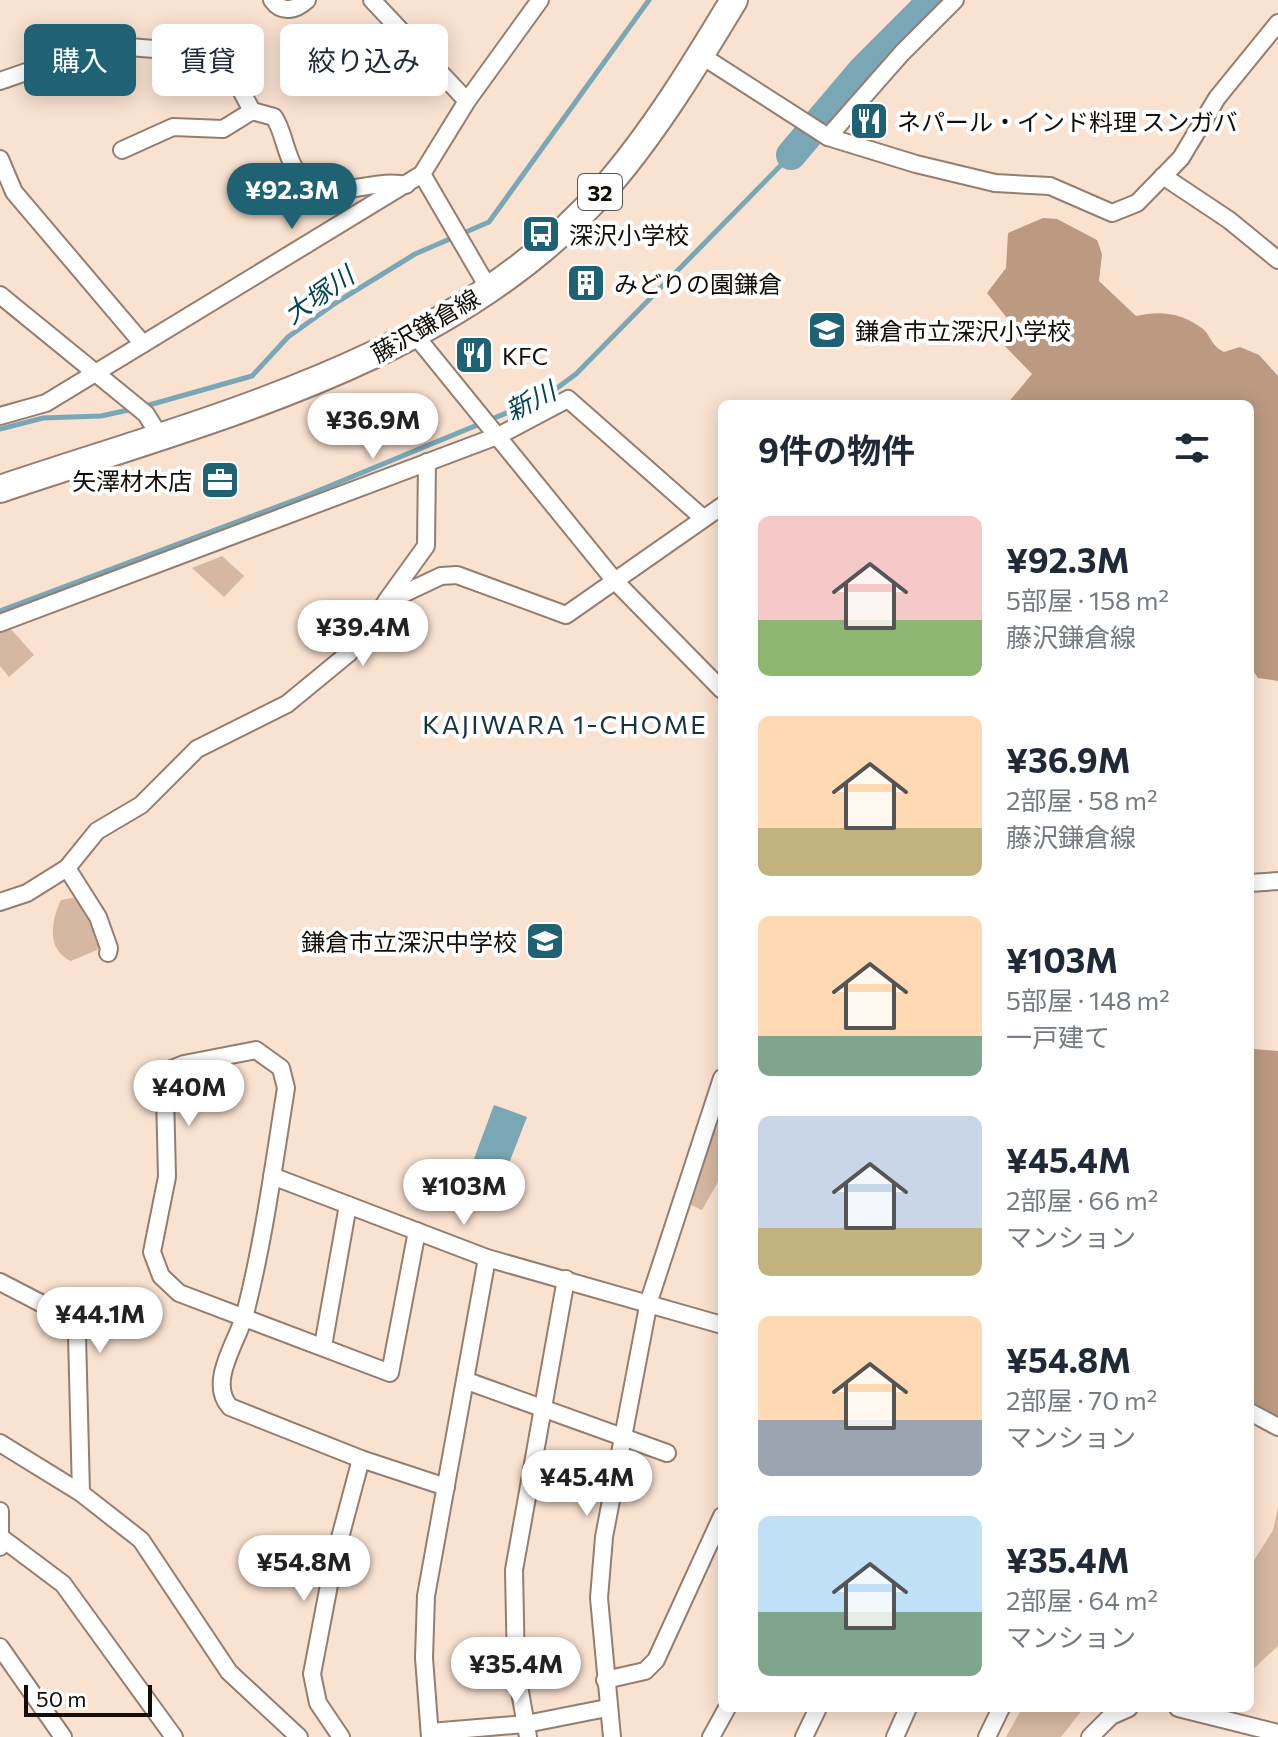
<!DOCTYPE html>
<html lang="ja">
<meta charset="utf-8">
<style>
body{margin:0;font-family:Commissioner,"Noto Sans JP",sans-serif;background:#f2f2f3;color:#1f2937;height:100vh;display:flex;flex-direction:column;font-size:30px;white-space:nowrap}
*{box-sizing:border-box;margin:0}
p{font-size:26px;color:#747a83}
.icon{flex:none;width:44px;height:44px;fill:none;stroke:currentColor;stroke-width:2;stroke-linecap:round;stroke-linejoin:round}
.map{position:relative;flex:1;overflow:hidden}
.panel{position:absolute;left:718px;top:400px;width:536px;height:1312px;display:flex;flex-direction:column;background:#fff;border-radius:12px;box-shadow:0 4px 20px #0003}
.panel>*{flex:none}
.banner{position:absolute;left:24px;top:24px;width:574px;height:72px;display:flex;gap:16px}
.scale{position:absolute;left:24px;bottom:20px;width:128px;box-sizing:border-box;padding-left:8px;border:4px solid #140d07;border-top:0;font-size:22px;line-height:28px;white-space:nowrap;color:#140d07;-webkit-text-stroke:6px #fff;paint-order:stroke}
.price{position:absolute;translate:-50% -68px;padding:0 18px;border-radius:28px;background:#fff;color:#222;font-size:26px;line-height:52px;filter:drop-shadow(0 2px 4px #0008)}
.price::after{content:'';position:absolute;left:50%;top:48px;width:24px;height:18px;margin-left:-12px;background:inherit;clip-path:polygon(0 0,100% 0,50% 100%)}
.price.active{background:#1e6274;color:#fff}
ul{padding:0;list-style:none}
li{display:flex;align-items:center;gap:24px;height:200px;padding:0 40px}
li span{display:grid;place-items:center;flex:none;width:224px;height:160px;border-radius:12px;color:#555}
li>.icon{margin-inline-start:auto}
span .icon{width:96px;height:96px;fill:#fffc;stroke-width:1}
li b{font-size:34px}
h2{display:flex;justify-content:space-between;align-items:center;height:96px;padding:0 40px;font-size:34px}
.tag{padding:0 28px;border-radius:12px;background:#fff;box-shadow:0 4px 20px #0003;font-size:28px;line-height:72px}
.tag.active{background:#1e6274;color:#fff}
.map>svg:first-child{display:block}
.green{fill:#d6b8a2}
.forest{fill:#bc9a82}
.water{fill:#7aa7b5}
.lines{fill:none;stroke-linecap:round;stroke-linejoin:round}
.stream{stroke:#7aa7b5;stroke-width:5}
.river{stroke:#7aa7b5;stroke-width:30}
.minor-casing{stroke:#937e6f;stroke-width:20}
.primary-casing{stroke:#937e6f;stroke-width:30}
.minor{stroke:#fff;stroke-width:16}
.primary{stroke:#fff;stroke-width:26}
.labels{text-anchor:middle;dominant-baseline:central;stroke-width:8;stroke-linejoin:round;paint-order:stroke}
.shield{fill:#fff;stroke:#5a5651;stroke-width:2}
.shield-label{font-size:22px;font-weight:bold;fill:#140d07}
.poi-label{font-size:24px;fill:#140d07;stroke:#fff;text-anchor:start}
.street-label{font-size:24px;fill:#140d07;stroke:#fff}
.water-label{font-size:26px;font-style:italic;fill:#004554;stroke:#fff}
.neighbourhood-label{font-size:26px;letter-spacing:2px;fill:#15343d;stroke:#fff}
</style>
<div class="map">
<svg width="1278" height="1737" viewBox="0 0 1278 1737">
<rect width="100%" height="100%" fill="#fae2d1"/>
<g class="green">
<path d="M 222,556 L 244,576 L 224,597 L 192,568 Z"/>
<path d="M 10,628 L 34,655 L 9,677 L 0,666 L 0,632 Z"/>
<path d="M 77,897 L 100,942 L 97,950 L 71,961 C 46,950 51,921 61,900 Z"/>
<path d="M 717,1118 L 722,1120 L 722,1175 L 702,1210 L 689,1204 Z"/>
<path d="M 1278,1507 L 1278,1646 L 1250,1672 L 1250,1567 L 1273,1530 Z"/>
<path d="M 1022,1708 L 1084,1708 L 1061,1737 L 1006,1737 Z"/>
</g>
<g class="forest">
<path d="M 1043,218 L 1057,219 L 1097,240 L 1102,254 L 1099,281 L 1136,316 C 1160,310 1183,313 1203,329 C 1212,337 1211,346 1224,352 L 1240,347 L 1259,355 L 1278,376 L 1278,681 L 1258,678 L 1250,666 L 1250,404 L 1007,404 L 1032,374 L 998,339 L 1011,323 L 987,293 L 1006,268 L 1008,233 Z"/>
<path d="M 1253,1049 L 1278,1051 L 1278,1417 L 1250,1401 L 1250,1054 Z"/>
</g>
<path class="water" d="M 494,1105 L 527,1117 L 504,1176 L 472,1164 Z"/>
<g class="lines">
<g class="stream">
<path d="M 142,407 L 252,376 L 288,337 L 337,302 L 415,254 L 489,222 L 649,0"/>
<path d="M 0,429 L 43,418 L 101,416 L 133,409"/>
<path d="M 0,611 L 303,497 L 545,397 L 576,374 L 791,155"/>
</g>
<path class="river" d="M 791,155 L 863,70 L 933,0"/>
<defs>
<g id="minor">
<path d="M 272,0 C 282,14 296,10 307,0"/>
<path d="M 372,0 L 467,101"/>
<path d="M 699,54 L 828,137 L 916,164 L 995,183 L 1050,186 L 1112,213 L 1137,203 L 1181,158 L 1217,98 L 1278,23"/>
<path d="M 0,81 L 104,45 L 216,54 L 224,58 L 252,111 L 223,129 L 173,127 L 122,150"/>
<path d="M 252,111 L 274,117 C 284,132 285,153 295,169 C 324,210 370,176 406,185"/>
<path d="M 828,137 L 902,53 L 955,0"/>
<path d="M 0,159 L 14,192 L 143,344"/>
<path d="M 422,174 L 489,289"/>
<path d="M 1163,176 L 1229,220 L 1278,260"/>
<path d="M 0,295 L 146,414 L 159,435"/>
<path d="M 415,335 L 615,581 L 722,690"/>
<path d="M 0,416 L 46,403 L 422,174 L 467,101 L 540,0"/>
<path d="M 387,600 L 426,546 L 427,462"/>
<path d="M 0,623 L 500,435 L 568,399 L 703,518"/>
<path d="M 67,868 L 98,917 L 109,948 L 108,953"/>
<path d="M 1250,883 L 1278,881"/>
<path d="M 0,902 L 27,893 L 67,868 L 97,831 L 141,805 L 197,749 L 287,704 L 349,653 L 386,602 L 441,576 L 457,575 L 566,615 L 722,506"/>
<path d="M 272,1176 L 487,1258 L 722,1325"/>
<path d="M 417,1231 L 390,1373 L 179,1293 L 161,1276 L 152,1252 L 167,1177 L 165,1094 L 172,1069 L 184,1064 L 256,1050 L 281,1068 L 286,1088 C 274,1163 264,1240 245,1314 C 238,1341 207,1382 230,1407 L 361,1459 L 446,1487"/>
<path d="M 0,1282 L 60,1313 L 77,1335 L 81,1493"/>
<path d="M 323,1346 L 348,1205"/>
<path d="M 467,1381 L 667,1453"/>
<path d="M 1250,1412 L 1278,1427"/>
<path d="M 0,1443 L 81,1493 L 141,1540 L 229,1672 L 299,1737"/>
<path d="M 0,1511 L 0,1547"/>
<path d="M 3,1539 L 63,1584 L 174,1737"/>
<path d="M 0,1647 L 63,1737"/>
<path d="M 605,1680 L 645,1671 L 656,1660 L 722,1516"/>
<path d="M 1178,1708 L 1278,1733"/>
<path d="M 430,1732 L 526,1724 L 607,1708"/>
<path d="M 341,1737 L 318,1703 L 312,1674 L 333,1564 L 361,1459"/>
<path d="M 430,1737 L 424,1658 L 426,1596 L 487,1258"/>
<path d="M 528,1737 L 516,1669 L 514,1570 L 566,1279"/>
<path d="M 612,1737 L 599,1598 L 604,1537 L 649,1301 L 722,1078"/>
<path d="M 711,1737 L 727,1708"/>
<path d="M 804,1737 L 818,1708"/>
<path d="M 895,1737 L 908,1708"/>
<path d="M 987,1737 L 1001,1708"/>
<path d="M 1090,1737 L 1111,1716 L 1129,1708"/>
</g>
<path id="primary" d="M 0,489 C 210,418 457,360 608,185 C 656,129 696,63 734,0"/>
</defs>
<use href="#minor" class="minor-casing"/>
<use href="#primary" class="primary-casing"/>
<use href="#minor" class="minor"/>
<use href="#primary" class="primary"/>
</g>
<defs>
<symbol id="restaurant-square" viewBox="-11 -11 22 22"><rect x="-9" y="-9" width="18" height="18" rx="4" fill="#1e6274" stroke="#fff"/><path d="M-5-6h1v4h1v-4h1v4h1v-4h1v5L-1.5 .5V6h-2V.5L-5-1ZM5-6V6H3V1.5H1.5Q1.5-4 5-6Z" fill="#fff"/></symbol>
<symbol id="bus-square" viewBox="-11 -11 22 22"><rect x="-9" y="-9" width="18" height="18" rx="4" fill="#1e6274" stroke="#fff"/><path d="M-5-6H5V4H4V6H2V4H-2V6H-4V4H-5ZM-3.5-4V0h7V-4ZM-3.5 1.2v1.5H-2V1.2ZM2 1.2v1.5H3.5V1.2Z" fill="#fff"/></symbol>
<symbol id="building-square" viewBox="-11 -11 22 22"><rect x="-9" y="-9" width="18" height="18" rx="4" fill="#1e6274" stroke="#fff"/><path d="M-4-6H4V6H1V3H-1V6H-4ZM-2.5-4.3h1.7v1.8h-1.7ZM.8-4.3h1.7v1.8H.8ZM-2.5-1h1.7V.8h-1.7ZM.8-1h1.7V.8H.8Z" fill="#fff"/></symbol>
<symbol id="school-square" viewBox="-11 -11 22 22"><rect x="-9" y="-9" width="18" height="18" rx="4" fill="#1e6274" stroke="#fff"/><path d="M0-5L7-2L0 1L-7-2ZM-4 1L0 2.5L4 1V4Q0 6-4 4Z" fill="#fff"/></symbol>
<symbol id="office-square" viewBox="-11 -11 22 22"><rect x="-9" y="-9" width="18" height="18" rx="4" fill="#1e6274" stroke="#fff"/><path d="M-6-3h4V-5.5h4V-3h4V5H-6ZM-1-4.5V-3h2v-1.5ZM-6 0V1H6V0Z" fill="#fff"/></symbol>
</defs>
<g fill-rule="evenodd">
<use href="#restaurant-square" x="847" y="99" width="44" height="44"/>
<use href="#bus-square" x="519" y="212" width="44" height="44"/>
<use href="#building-square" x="564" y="261" width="44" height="44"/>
<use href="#school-square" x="805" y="308" width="44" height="44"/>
<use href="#restaurant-square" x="452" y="333" width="44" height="44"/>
<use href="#office-square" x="198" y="458" width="44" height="44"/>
<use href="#school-square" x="523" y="919" width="44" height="44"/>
</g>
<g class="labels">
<rect class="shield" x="578" y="174" width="44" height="36" rx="6"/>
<g class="shield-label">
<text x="600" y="192">32</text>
</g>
<g class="poi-label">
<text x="897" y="121">ネパール・インド料理 スンガバ</text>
<text x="569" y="234">深沢小学校</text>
<text x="614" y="283">みどりの園鎌倉</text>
<text x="855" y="330">鎌倉市立深沢小学校</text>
<text x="502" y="355">KFC</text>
<text x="192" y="480" text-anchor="end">矢澤材木店</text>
<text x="517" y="941" text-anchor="end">鎌倉市立深沢中学校</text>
</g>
<g class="street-label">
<text transform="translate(425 325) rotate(-30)">藤沢鎌倉線</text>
</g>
<g class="water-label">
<text transform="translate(318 294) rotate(-35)">大塚川</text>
<text transform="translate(530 400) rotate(-27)">新川</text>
</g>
<g class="neighbourhood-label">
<text x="565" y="723">KAJIWARA 1-CHOME</text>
</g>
</g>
</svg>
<div class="scale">50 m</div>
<b class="price active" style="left:292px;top:231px">¥92.3M</b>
<b class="price" style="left:373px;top:461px">¥36.9M</b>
<b class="price" style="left:363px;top:668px">¥39.4M</b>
<b class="price" style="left:189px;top:1128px">¥40M</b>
<b class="price" style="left:464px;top:1227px">¥103M</b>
<b class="price" style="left:100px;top:1355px">¥44.1M</b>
<b class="price" style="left:587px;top:1518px">¥45.4M</b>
<b class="price" style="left:304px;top:1603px">¥54.8M</b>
<b class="price" style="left:516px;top:1705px">¥35.4M</b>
<div class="banner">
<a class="tag active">購入</a>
<a class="tag">賃貸</a>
<a class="tag">絞り込み</a>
</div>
<section class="panel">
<h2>9件の物件<svg class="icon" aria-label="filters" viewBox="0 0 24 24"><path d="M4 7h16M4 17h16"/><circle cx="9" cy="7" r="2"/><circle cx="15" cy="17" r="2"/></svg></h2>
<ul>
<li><span style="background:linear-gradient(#f6c9c9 65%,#8fb573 0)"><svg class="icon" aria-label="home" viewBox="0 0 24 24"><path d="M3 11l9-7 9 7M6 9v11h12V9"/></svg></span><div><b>¥92.3M</b><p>5部屋 · 158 m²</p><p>藤沢鎌倉線</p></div></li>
<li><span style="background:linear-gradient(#ffd9b3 70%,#c2b280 0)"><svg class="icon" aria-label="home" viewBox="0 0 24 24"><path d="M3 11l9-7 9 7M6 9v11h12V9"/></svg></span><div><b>¥36.9M</b><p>2部屋 · 58 m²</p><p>藤沢鎌倉線</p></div></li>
<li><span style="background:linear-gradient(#ffd9b3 75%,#7fa58c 0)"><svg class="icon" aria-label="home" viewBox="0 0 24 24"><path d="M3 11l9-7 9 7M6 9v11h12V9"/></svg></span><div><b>¥103M</b><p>5部屋 · 148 m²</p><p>一戸建て</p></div></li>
<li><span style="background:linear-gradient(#c9d6e8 70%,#c2b280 0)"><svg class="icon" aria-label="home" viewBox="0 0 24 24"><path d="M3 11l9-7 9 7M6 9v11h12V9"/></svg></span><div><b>¥45.4M</b><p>2部屋 · 66 m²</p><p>マンション</p></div></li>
<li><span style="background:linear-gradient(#ffd9b3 65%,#9aa5b1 0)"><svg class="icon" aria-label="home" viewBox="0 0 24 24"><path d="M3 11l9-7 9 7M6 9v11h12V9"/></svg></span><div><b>¥54.8M</b><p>2部屋 · 70 m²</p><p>マンション</p></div></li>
<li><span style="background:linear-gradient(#bfe0f5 60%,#7fa58c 0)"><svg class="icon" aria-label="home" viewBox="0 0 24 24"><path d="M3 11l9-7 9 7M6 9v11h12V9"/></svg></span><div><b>¥35.4M</b><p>2部屋 · 64 m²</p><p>マンション</p></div></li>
</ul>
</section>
</div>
